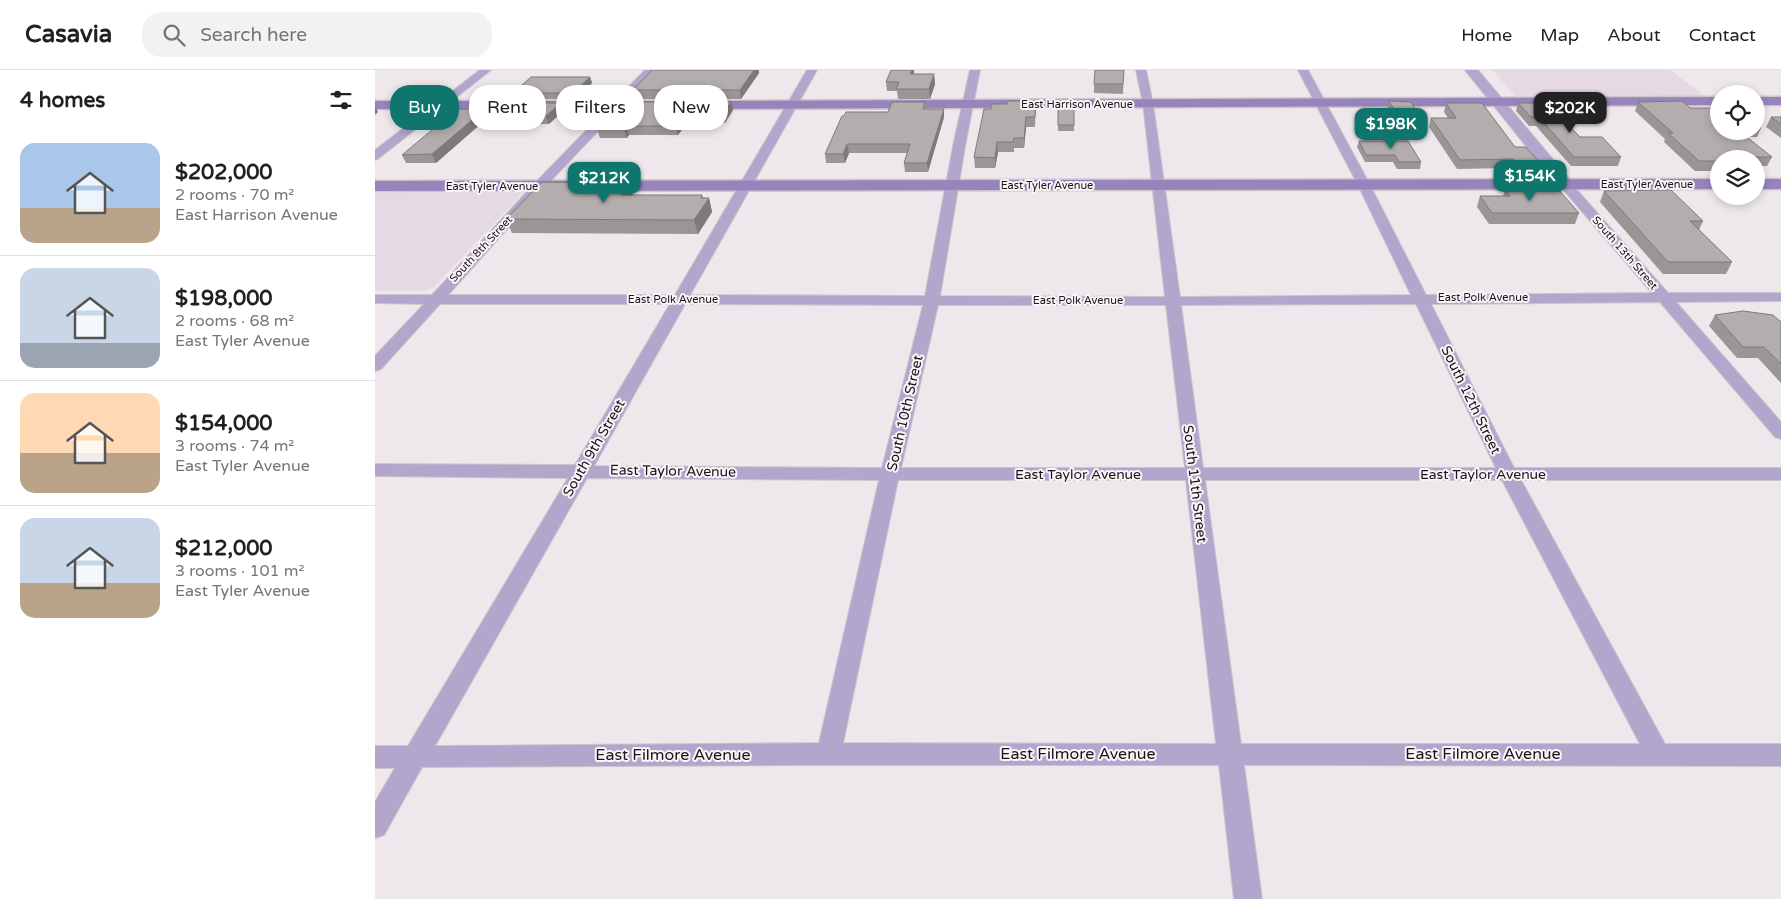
<!DOCTYPE html>
<meta charset="utf-8">
<style>
body{margin:0;font-family:"Varela Round",sans-serif;background:#f2f2f2;color:#202124;height:100vh;display:flex;flex-direction:column;font-size:19px;white-space:nowrap}
*{box-sizing:border-box;margin:0}
p{font-size:16px;color:#757577}
.icon{flex:none;width:28px;height:28px;fill:none;stroke:currentColor;stroke-width:2;stroke-linecap:round;stroke-linejoin:round}
.map{position:relative;flex:1;overflow:hidden}
.drawer{display:flex;flex-direction:column;background:#fff;width:375px}
.drawer>*{flex:none}
.guide{position:absolute;left:15px;top:15px;width:475px;height:45px;display:flex;gap:10px}
.tools{position:absolute;left:1335px;top:15px;display:grid;gap:10px}
.tools a{display:grid;place-items:center;width:55px;height:55px;border-radius:50%;background:#fff;box-shadow:0 2px 8px #0003;font-size:25px}
.price{position:absolute;translate:-50% -42px;padding:0 11px;border-radius:10px;background:#0f766e;color:#fff;font-size:16px;line-height:32px;filter:drop-shadow(0 1px 2px #0008)}
.price::after{content:'';position:absolute;left:50%;top:30px;width:15px;height:11px;margin-left:-8px;background:inherit;clip-path:polygon(0 0,100% 0,50% 100%)}
.price.active{background:#222;color:#fff}
ul{padding:0;list-style:none}
li{display:flex;align-items:center;gap:15px;height:125px;padding:0 20px}
li+li{border-top:1px solid #e0e0e0}
li span{display:grid;place-items:center;flex:none;width:140px;height:100px;border-radius:15px;color:#555}
li>.icon{margin-inline-start:auto}
span .icon{width:60px;height:60px;fill:#fffc;stroke-width:1}
li b{font-size:21px}
h2{display:flex;justify-content:space-between;align-items:center;height:60px;padding:0 20px;font-size:21px}
.tag{padding:0 18px;border-radius:20px;background:#fff;box-shadow:0 2px 8px #0003;font-size:18px;line-height:45px}
.tag.active{background:#0f766e;color:#fff}
header{display:flex;align-items:center;gap:30px;box-sizing:border-box;height:70px;padding:0 25px;background:#fff;border-bottom:1px solid #e0e0e0}
header strong{font-size:24px}
nav{display:flex;gap:28px;margin-inline-start:auto;font-size:18px}
.search{width:350px;height:45px;background:#f2f2f2;display:flex;align-items:center;gap:12px;box-sizing:border-box;padding:0 18px;border-radius:20px;color:#757577;font-size:19px}
main{display:flex;flex:1;min-height:0}
.map>svg:first-child{display:block}
.built{fill:#e5d9e3}
.lines{fill:none;stroke-linecap:round;stroke-linejoin:round}
.minor-casing{stroke:#ccc6ca;stroke-width:2}
.tertiary-casing{stroke:#ccc6ca;stroke-width:2}
.secondary-casing{stroke:#ccc6ca;stroke-width:3}
.minor{fill:#b2a6cd;fill-rule:evenodd}
.tertiary{fill:#b2a6cd;fill-rule:evenodd}
.secondary{fill:#9784bd;fill-rule:evenodd}
.wall{fill:#9b9596}
.shaded-wall{fill:#7e797a}
.building{fill:#b4adae;stroke:#7e797a}
.labels{text-anchor:middle;dominant-baseline:central;stroke-width:4;stroke-linejoin:round;paint-order:stroke}
.far-street-label{font-size:11px;fill:#171517;stroke:#fbf5fa}
.street-label{font-size:14px;fill:#171517;stroke:#fbf5fa}
.near-street-label{font-size:16px;fill:#171517;stroke:#fbf5fa}
</style>
<header>
<strong>Casavia</strong>
<div class="search"><svg class="icon" aria-label="search" viewBox="0 0 24 24"><circle cx="10" cy="10" r="6"/><path d="M15 15l6 6"/></svg>Search here</div>
<nav><a>Home</a><a>Map</a><a>About</a><a>Contact</a></nav>
</header>
<main>
<section class="drawer">
<h2>4 homes<svg class="icon" aria-label="filters" viewBox="0 0 24 24"><path d="M4 7h16M4 17h16"/><circle cx="9" cy="7" r="2"/><circle cx="15" cy="17" r="2"/></svg></h2>
<ul>
<li><span style="background:linear-gradient(#a9c7e8 65%,#b9a48a 0)"><svg class="icon" aria-label="home" viewBox="0 0 24 24"><path d="M3 11l9-7 9 7M6 9v11h12V9"/></svg></span><div><b>$202,000</b><p>2 rooms · 70 m²</p><p>East Harrison Avenue</p></div></li>
<li><span style="background:linear-gradient(#c9d6e8 75%,#9aa5b1 0)"><svg class="icon" aria-label="home" viewBox="0 0 24 24"><path d="M3 11l9-7 9 7M6 9v11h12V9"/></svg></span><div><b>$198,000</b><p>2 rooms · 68 m²</p><p>East Tyler Avenue</p></div></li>
<li><span style="background:linear-gradient(#ffd9b3 60%,#b9a48a 0)"><svg class="icon" aria-label="home" viewBox="0 0 24 24"><path d="M3 11l9-7 9 7M6 9v11h12V9"/></svg></span><div><b>$154,000</b><p>3 rooms · 74 m²</p><p>East Tyler Avenue</p></div></li>
<li><span style="background:linear-gradient(#c9d6e8 65%,#b9a48a 0)"><svg class="icon" aria-label="home" viewBox="0 0 24 24"><path d="M3 11l9-7 9 7M6 9v11h12V9"/></svg></span><div><b>$212,000</b><p>3 rooms · 101 m²</p><p>East Tyler Avenue</p></div></li>
</ul>
</section>
<div class="map">
<svg width="1406" height="829" viewBox="0 0 1406 829">
<rect width="100%" height="100%" fill="#eee8ec"/>
<g class="built">
<path d="M 1117,0 L 1295,0 L 1330,26 L 1141,26 Z"/>
<path d="M 0,123 L 148,123 L 58,218 L 47,221 L 0,221 Z"/>
</g>
<g class="lines">
<defs>
<g id="minor">
<path d="M 105,0 L 116,0 L 4,88 L 0,90 L 0,80 Z"/>
<path d="M 270,0 L 281,0 L 168,119 L 73,225 L 300,225 L 432,0 L 442,0 L 315,225 L 550,226 L 579,71 L 595,0 L 605,0 L 591,71 L 565,226 L 790,227 L 768,34 L 761,0 L 771,0 L 778,34 L 805,227 L 1036,225 L 983,115 L 923,0 L 933,0 L 995,115 L 1051,225 L 1277,223 L 1186,117 L 1184,114 L 1186,111 L 1194,111 L 1293,223 L 1406,223 L 1406,231 L 1301,232 L 1406,352 L 1406,369 L 1400,367 L 1285,232 L 1056,234 L 1139,398 L 1406,398 L 1406,410 L 1146,410 L 1290,674 L 1406,674 L 1406,696 L 869,695 L 887,829 L 859,829 L 844,695 L 454,695 L 47,697 L 9,765 L 0,768 L 0,732 L 20,698 L 0,698 L 0,676 L 33,676 L 193,408 L 0,406 L 0,394 L 200,395 L 295,234 L 65,234 L 6,299 L 0,301 L 0,286 L 49,234 L 0,233 L 0,225 L 57,225 L 160,113 ZM 310,234 L 548,235 L 507,398 L 219,396 ZM 1041,234 L 1121,398 L 828,398 L 806,235 ZM 563,235 L 791,235 L 810,398 L 526,398 ZM 212,408 L 504,410 L 444,673 L 60,676 ZM 523,410 L 811,410 L 841,674 L 468,673 ZM 830,410 L 1127,410 L 1265,674 L 866,674 Z"/>
</g>
<path id="tertiary" d="M 1090,0 L 1103,0 L 1196,111 L 1198,114 L 1196,117 L 1184,117 Z"/>
<g id="secondary">
<path d="M 1344,27 L 1344,35 L 322,39 L 317,38 L 315,35 L 317,32 L 322,31 Z"/>
<rect x="1381" y="27" width="25" height="8"/>
<path d="M 0,31 L 281,31 L 286,32 L 288,35 L 286,38 L 281,39 L 0,39 Z"/>
<path d="M 1344,109 L 1344,119 L 0,121 L 0,111 Z"/>
<rect x="1381" y="109" width="25" height="10"/>
</g>
</defs>
<use href="#minor" class="minor-casing"/>
<use href="#tertiary" class="tertiary-casing"/>
<use href="#secondary" class="secondary-casing"/>
<use href="#minor" class="minor"/>
<use href="#tertiary" class="tertiary"/>
<use href="#secondary" class="secondary"/>
</g>
<g class="wall">
<path d="M 277,0 L 384,0 L 384,3 L 366,29 L 261,29 L 258,20 Z"/>
<path d="M 749,0 L 748,24 L 719,23 L 719,14 Z"/>
<path d="M 539,4 L 559,4 L 560,14 L 555,29 L 523,29 L 522,21 L 512,21 L 511,12 Z"/>
<path d="M 215,7 L 217,13 L 201,29 L 140,29 L 138,23 Z"/>
<path d="M 661,31 L 660,57 L 651,57 L 649,78 L 639,78 L 639,82 L 623,82 L 620,98 L 600,98 L 599,87 L 632,34 Z"/>
<path d="M 1014,31 L 1049,54 L 1047,63 L 1025,63 L 1012,41 Z"/>
<path d="M 356,32 L 358,40 L 350,53 L 312,53 L 303,65 L 254,65 L 252,68 L 225,68 L 222,59 Z"/>
<path d="M 550,32 L 551,39 L 569,47 L 553,102 L 530,102 L 529,93 L 532,83 L 474,83 L 470,93 L 451,93 L 450,84 Z"/>
<path d="M 1263,32 L 1344,61 L 1381,61 L 1381,54 L 1386,58 L 1382,67 L 1371,67 L 1397,87 L 1392,96 L 1381,96 L 1381,89 L 1344,89 L 1344,101 L 1320,101 L 1289,72 L 1290,69 L 1260,41 Z"/>
<path d="M 186,33 L 188,41 L 174,54 L 111,54 L 109,51 L 61,93 L 31,93 L 27,85 L 110,39 L 112,43 Z"/>
<path d="M 1071,33 L 1164,92 L 1161,102 L 1138,102 L 1135,98 L 1082,99 L 1054,57 L 1056,48 L 1073,48 L 1069,42 Z"/>
<path d="M 1143,33 L 1205,67 L 1246,87 L 1243,96 L 1196,96 L 1161,56 L 1154,56 L 1141,41 Z"/>
<rect x="683" y="38" width="16" height="23"/>
<path d="M 1396,47 L 1406,47 L 1406,68 L 1391,57 Z"/>
<path d="M 984,71 L 1046,92 L 1045,99 L 1022,99 L 1018,92 L 990,92 L 982,77 Z"/>
<path d="M 246,114 L 258,125 L 334,128 L 337,142 L 323,164 L 137,163 L 131,149 Z"/>
<path d="M 1130,120 L 1204,143 L 1200,154 L 1114,154 L 1102,137 L 1105,126 L 1128,126 Z"/>
<path d="M 1229,121 L 1328,151 L 1324,160 L 1357,192 L 1351,204 L 1288,204 L 1225,132 Z"/>
<path d="M 1340,245 L 1406,252 L 1406,313 L 1383,288 L 1362,288 L 1334,256 Z"/>
</g>
<g class="shaded-wall">
<path d="M 379,0 L 384,0 L 384,3 L 366,29 L 365,20 Z"/>
<path d="M 537,0 L 539,0 L 539,5 L 535,4 Z"/>
<path d="M 559,4 L 560,14 L 555,29 L 554,19 Z"/>
<path d="M 215,7 L 217,13 L 201,29 L 198,23 Z"/>
<path d="M 356,32 L 358,40 L 350,53 L 348,44 Z"/>
<path d="M 186,33 L 188,41 L 174,54 L 171,46 Z"/>
<path d="M 0,36 L 3,42 L 0,45 Z"/>
<path d="M 110,39 L 113,46 L 108,46 L 109,51 L 61,93 L 57,84 Z"/>
<path d="M 569,39 L 569,47 L 553,102 L 552,93 Z"/>
<path d="M 309,44 L 312,53 L 303,65 L 300,56 Z"/>
<path d="M 651,47 L 651,57 L 649,78 L 649,68 Z"/>
<path d="M 252,56 L 254,65 L 252,68 L 249,59 Z"/>
<path d="M 622,72 L 623,82 L 620,98 L 620,88 Z"/>
<path d="M 472,74 L 474,83 L 470,93 L 468,84 Z"/>
<path d="M 246,113 L 249,122 L 255,114 L 259,128 L 246,125 L 244,114 Z"/>
<path d="M 327,125 L 330,134 L 334,128 L 337,142 L 323,164 L 319,150 L 326,128 Z"/>
</g>
<g class="building">
<path d="M 277,0 L 379,0 L 365,20 L 258,20 Z"/>
<path d="M 516,0 L 537,0 L 535,4 L 559,4 L 554,19 L 521,19 L 524,12 L 511,12 Z"/>
<path d="M 720,0 L 749,0 L 748,14 L 719,14 Z"/>
<path d="M 156,7 L 215,7 L 198,23 L 138,23 Z"/>
<path d="M 633,31 L 661,31 L 660,47 L 651,47 L 649,68 L 639,68 L 638,72 L 622,72 L 620,88 L 599,87 L 609,39 L 616,39 L 616,34 L 632,34 Z"/>
<path d="M 1014,31 L 1036,32 L 1049,54 L 1027,53 Z"/>
<path d="M 1307,31 L 1315,38 L 1344,38 L 1344,61 L 1364,61 L 1397,87 L 1345,87 L 1347,89 L 1344,89 L 1344,91 L 1324,91 L 1293,63 L 1298,63 L 1263,32 Z"/>
<path d="M 248,32 L 356,32 L 348,44 L 309,44 L 300,56 L 252,56 L 249,59 L 222,59 Z"/>
<path d="M 517,32 L 550,32 L 548,39 L 569,39 L 552,93 L 529,93 L 535,74 L 472,74 L 468,84 L 450,84 L 467,46 L 469,46 L 471,42 L 513,42 Z"/>
<path d="M 123,33 L 186,33 L 171,46 L 108,46 Z"/>
<path d="M 1071,33 L 1107,33 L 1140,77 L 1151,77 L 1164,92 L 1140,92 L 1138,89 L 1085,90 L 1056,48 L 1081,48 Z"/>
<path d="M 1143,33 L 1172,33 L 1205,67 L 1227,67 L 1246,87 L 1199,87 L 1164,47 L 1156,47 Z"/>
<rect x="683" y="38" width="16" height="17"/>
<path d="M 82,39 L 110,39 L 57,84 L 27,85 Z"/>
<path d="M 1396,47 L 1406,47 L 1406,54 Z"/>
<path d="M 1381,54 L 1386,58 L 1381,58 Z"/>
<path d="M 984,71 L 1033,71 L 1046,92 L 1024,92 L 1020,85 L 991,85 Z"/>
<path d="M 167,112 L 246,113 L 244,114 L 255,114 L 246,125 L 327,125 L 326,128 L 334,128 L 319,150 L 131,149 Z"/>
<path d="M 1183,119 L 1204,143 L 1117,143 L 1105,126 L 1135,126 L 1130,120 Z"/>
<path d="M 1296,120 L 1328,151 L 1315,151 L 1357,192 L 1293,192 L 1229,121 Z"/>
<path d="M 1368,241 L 1398,245 L 1406,252 L 1406,294 L 1389,277 L 1368,277 L 1340,245 Z"/>
</g>
<g class="labels">
<g class="far-street-label">
<text x="702" y="34">East Harrison Avenue</text>
<text x="1272" y="114">East Tyler Avenue</text>
<text x="672" y="115">East Tyler Avenue</text>
<text x="117" y="116">East Tyler Avenue</text>
<text transform="translate(106 179) rotate(-47)">South 8th Street</text>
<text transform="translate(1250 183) rotate(49)">South 13th Street</text>
<text x="1108" y="227">East Polk Avenue</text>
<text x="298" y="229">East Polk Avenue</text>
<text x="703" y="230">East Polk Avenue</text>
</g>
<g class="street-label">
<text transform="translate(1096 330) rotate(64)">South 12th Street</text>
<text transform="translate(530 343) rotate(-77)">South 10th Street</text>
<text transform="translate(219 378) rotate(-60)">South 9th Street</text>
<text transform="translate(298 401) rotate(1)">East Taylor Avenue</text>
<text x="703" y="404">East Taylor Avenue</text>
<text x="1108" y="404">East Taylor Avenue</text>
<text transform="translate(820 414) rotate(83)">South 11th Street</text>
</g>
<g class="near-street-label">
<text x="703" y="684">East Filmore Avenue</text>
<text x="1108" y="684">East Filmore Avenue</text>
<text x="298" y="685">East Filmore Avenue</text>
</g>
</g>
</svg>
<div class="tools">
<a><svg class="icon" aria-label="locate" viewBox="0 0 24 24"><circle cx="12" cy="12" r="6"/><path d="M12 2v4M12 18v4M2 12h4M18 12h4"/></svg></a>
<a><svg class="icon" aria-label="layers" viewBox="0 0 24 24"><path d="M12 4l9 5-9 5-9-5zM3 14l9 5 9-5"/></svg></a>
</div>
<b class="price active" style="left:1195px;top:64px">$202K</b>
<b class="price" style="left:1016px;top:80px">$198K</b>
<b class="price" style="left:1155px;top:132px">$154K</b>
<b class="price" style="left:229px;top:134px">$212K</b>
<div class="guide">
<a class="tag active">Buy</a>
<a class="tag">Rent</a>
<a class="tag">Filters</a>
<a class="tag">New</a>
</div>
</div>
</main>
